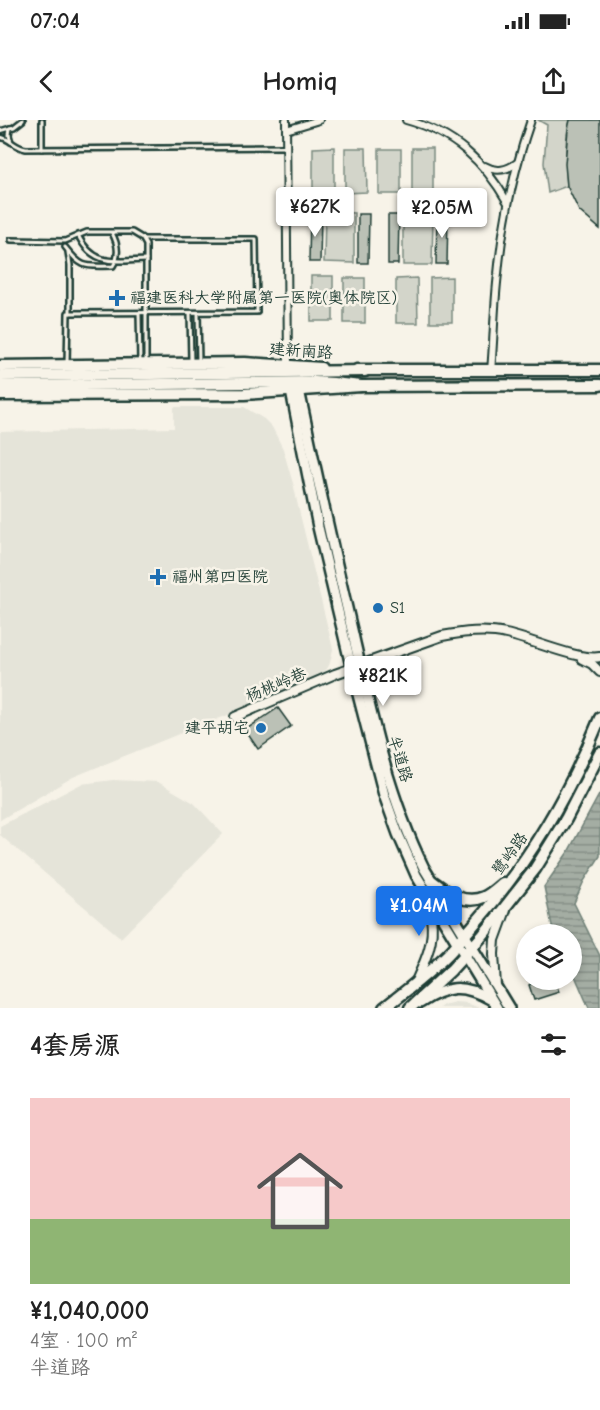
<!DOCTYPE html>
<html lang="zh">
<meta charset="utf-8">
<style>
body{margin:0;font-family:"Comic Neue","LXGW WenKai TC",sans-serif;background:#f2f2f2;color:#222;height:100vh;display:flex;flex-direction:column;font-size:22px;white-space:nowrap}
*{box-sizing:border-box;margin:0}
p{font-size:20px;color:#767676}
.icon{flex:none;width:33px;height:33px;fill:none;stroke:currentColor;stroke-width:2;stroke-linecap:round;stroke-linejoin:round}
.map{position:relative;height:888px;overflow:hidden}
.panel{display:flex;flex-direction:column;background:#fff;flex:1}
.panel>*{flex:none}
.tools{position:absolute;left:516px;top:804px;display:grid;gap:12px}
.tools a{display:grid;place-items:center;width:66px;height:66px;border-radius:50%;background:#fff;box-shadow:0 3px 9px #0003;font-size:30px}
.price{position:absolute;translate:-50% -51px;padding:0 14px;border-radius:6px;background:#fff;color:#222;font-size:20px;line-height:39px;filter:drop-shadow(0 2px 3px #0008)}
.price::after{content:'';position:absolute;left:50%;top:36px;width:18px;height:14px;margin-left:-9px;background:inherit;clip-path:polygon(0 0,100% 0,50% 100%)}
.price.current{background:#1a73e8;color:#fff}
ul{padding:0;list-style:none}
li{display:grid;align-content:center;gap:12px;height:318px;padding:0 30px}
li span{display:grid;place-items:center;height:186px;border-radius:0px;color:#555}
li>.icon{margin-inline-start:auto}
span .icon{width:108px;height:108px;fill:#fffc;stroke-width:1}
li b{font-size:26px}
h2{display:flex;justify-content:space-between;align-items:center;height:72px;padding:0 30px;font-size:26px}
.status{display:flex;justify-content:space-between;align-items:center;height:42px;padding:0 30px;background:#fff;direction:ltr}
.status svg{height:16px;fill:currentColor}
header{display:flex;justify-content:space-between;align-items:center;height:78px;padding:0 30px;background:#fff;font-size:27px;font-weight:700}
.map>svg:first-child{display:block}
.built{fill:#e5e4d9}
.park{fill:#d3d5ca;stroke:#79897f;stroke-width:1.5}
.water{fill:url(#water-rules);stroke:#6f8077;stroke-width:1.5}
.building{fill:#bbc1b6;stroke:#1f3d34;stroke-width:1.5}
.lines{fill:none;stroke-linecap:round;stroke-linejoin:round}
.service-casing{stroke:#1f3d34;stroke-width:8}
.minor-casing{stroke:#1f3d34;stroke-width:10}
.tertiary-casing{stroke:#1f3d34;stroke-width:12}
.secondary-casing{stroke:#1f3d34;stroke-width:14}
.primary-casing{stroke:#1f3d34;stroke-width:15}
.trunk-casing{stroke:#1f3d34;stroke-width:15}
.service{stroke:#f7f3e8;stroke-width:3}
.minor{stroke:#f7f3e8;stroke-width:6}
.tertiary{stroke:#f7f3e8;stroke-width:8}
.secondary{stroke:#f7f3e8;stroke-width:9}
.primary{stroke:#f7f3e8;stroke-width:10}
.trunk{stroke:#f7f3e8;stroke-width:10}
.poi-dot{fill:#1f6fb2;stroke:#f7f3e8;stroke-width:2}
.labels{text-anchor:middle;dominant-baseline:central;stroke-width:5;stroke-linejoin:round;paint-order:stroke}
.poi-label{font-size:16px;fill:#1f3d34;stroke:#f7f3e8;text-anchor:start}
.street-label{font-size:16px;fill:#1f3d34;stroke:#f7f3e8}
</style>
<div class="status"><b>07:04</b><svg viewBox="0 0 49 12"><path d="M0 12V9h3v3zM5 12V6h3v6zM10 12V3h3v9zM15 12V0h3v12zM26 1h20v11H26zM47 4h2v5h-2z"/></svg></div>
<header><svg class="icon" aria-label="back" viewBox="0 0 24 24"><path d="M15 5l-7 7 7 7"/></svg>Homiq<svg class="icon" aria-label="share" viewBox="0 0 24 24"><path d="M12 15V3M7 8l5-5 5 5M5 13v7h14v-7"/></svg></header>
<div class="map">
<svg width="600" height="888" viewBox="0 0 600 888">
<defs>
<pattern id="water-rules" width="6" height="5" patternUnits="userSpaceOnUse" patternTransform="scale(1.5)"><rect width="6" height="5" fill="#a4ada3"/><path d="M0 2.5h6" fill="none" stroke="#858e86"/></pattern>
</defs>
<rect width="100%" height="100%" fill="#f7f3e8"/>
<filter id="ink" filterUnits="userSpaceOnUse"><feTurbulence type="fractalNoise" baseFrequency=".0167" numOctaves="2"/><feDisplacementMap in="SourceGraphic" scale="12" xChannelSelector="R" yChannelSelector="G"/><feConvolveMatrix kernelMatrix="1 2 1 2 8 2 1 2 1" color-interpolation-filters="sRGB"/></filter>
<g filter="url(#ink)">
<g class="built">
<path d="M 174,287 L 244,287 L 264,299 L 272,307 L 283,329 L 294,367 L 298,386 L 333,529 L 330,543 L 327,549 L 318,558 L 268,580 L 191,609 L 73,657 L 0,700 L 0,312 L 174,308 Z"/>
<path d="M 113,660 L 158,662 L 194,683 L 223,714 L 121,818 L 0,715 L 0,706 L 81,664 Z"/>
<path d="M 455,882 L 467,883 L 479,888 L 439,888 L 443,885 Z"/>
</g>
<g class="park">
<path d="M 538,0 L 570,0 C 564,21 565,44 567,66 L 548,73 L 544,43 L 547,5 Z"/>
<path d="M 334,27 L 334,72 L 313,72 L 313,28 Z"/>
<path d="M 345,28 L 366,28 L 367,72 L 345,73 Z"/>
<rect x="412" y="28" width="21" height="45"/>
<rect x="379" y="29" width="22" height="45"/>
<path d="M 325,92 L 354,93 L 354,143 L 324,142 Z"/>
<path d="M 403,95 L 433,95 L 432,145 L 403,145 Z"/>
<rect x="311" y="156" width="22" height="45"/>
<path d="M 452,157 L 452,202 L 430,202 L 430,158 Z"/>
<rect x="344" y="158" width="21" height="45"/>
<path d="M 417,158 L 418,203 L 396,203 L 396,159 Z"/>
</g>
<path class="water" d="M 600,673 L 600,736 L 584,761 L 574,783 L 600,836 L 600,888 L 589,888 L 572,849 L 572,814 L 556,814 L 552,806 L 544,767 L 568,732 Z"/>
<g class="building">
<path d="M 570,0 L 600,0 L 600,109 L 579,91 L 567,66 L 565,44 L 568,9 Z"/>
<path d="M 310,93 L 321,94 L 320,142 L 309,142 Z"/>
<path d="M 358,94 L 369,94 L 368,143 L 358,143 Z"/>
<path d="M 388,95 L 399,95 L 398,144 L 388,144 Z"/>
<path d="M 437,95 L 448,95 L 447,144 L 436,144 Z"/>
<path d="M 278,588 L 291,606 L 258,629 L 245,610 Z"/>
<path d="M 530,860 L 555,860 L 559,872 L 534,880 L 529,865 L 531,864 Z"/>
</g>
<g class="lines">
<defs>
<g id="service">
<path d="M 10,8 L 9,15 L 11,22"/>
<path d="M 0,11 L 14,7 L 23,0"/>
<path d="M 0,17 C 11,19 14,27 26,29 L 286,27"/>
<path d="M 42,29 L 42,0"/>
<path d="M 78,115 C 93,147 116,141 146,140"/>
<path d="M 11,120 L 65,121 L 87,112 L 132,112 L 142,118 L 146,125 L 146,241"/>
<path d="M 65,127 C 83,150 86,146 113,146 C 120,135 118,124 112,113"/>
<path d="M 68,132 L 70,145 L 70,193"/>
<path d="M 139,193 L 140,243"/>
<path d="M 190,193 L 191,242"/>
<path d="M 198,193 L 199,242"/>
<path d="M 67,244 L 68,193 L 257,192 L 256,119 L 143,119"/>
</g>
<g id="minor">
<path d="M 286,0 L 288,245"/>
<path d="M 406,0 C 454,13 484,41 508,83"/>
<path d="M 286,10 L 319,0"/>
<path d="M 485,46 C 497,53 507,50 517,43"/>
<path d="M 491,251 C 494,218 494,186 498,154 C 503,101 514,49 531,0"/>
</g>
<g id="tertiary">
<path d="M 582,539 L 592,544 L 600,552"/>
<path d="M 235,597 L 335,554 L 442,516 C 463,512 485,509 506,514 C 530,519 579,541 600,537"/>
<path d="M 416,861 C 425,841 435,821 431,798 C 430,790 428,782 426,774"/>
<path d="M 496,866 L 494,834 L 495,820 L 506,790"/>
</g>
<g id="secondary">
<path d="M 299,270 C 316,352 334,433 353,514 C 371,594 388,675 424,748 L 509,888"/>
<path d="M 291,271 L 318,407 L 355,563 L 384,675 L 398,714 L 416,755 L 497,888"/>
<path d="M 420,883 C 446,866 462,863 490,879"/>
</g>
<g id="primary">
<path d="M 0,246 L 245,243 L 321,248"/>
<path d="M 357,250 L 600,250"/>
<path d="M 0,275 L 244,274 L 361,266 L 600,265"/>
<path d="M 432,761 C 447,772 464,786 484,777 C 491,774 498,767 503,763"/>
<path d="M 384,888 C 405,872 425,856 444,838 C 454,829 462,818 472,807 C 527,745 569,675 600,598"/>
<path d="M 410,888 L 451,850 L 483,815 L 535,749 L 566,699 L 600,633"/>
</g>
<g id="trunk">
<path d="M 0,256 L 365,251"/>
<path d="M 0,266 L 315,262 L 333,263 L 361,266"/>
</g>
</defs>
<use href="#service" class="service-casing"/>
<use href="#minor" class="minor-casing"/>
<use href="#tertiary" class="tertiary-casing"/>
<use href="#secondary" class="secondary-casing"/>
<use href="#primary" class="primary-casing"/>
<use href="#trunk" class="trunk-casing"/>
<use href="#service" class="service"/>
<use href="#minor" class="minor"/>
<use href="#tertiary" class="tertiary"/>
<use href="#secondary" class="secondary"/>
<use href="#primary" class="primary"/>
<use href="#trunk" class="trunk"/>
</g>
</g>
<g class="poi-dot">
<path d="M114 169h6v6h6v6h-6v6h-6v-6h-6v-6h6z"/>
<path d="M155 448h6v6h6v6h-6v6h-6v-6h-6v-6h6z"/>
<circle cx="378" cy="488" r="6"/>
<circle cx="261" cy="608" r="6"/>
</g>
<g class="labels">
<g class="poi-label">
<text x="130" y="178">福建医科大学附属第一医院(奥体院区)</text>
<text x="172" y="457">福州第四医院</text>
<text x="390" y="488">S1</text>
<text x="249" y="608" text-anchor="end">建平胡宅</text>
</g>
<g class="street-label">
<text transform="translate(301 231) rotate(4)">建新南路</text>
<text transform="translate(276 565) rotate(-23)">杨桃岭巷</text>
<text transform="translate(400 639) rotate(73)">半道路</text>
<text transform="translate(510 734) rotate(-55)">鹭岭路</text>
</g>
</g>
</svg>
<div class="tools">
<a><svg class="icon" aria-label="layers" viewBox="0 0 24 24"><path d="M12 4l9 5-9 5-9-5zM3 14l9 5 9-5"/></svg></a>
</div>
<b class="price" style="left:315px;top:118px">¥627K</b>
<b class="price" style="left:442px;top:119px">¥2.05M</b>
<b class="price" style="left:383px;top:587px">¥821K</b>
<b class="price current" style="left:419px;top:817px">¥1.04M</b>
</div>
<section class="panel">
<h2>4套房源<svg class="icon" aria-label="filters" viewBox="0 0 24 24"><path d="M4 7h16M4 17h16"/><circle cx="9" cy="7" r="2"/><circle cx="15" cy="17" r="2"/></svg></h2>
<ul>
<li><span style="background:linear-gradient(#f6c9c9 65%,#8fb573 0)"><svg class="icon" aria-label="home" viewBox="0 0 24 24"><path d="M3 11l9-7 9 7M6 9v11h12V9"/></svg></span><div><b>¥1,040,000</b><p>4室 · 100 m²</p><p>半道路</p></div></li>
</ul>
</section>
